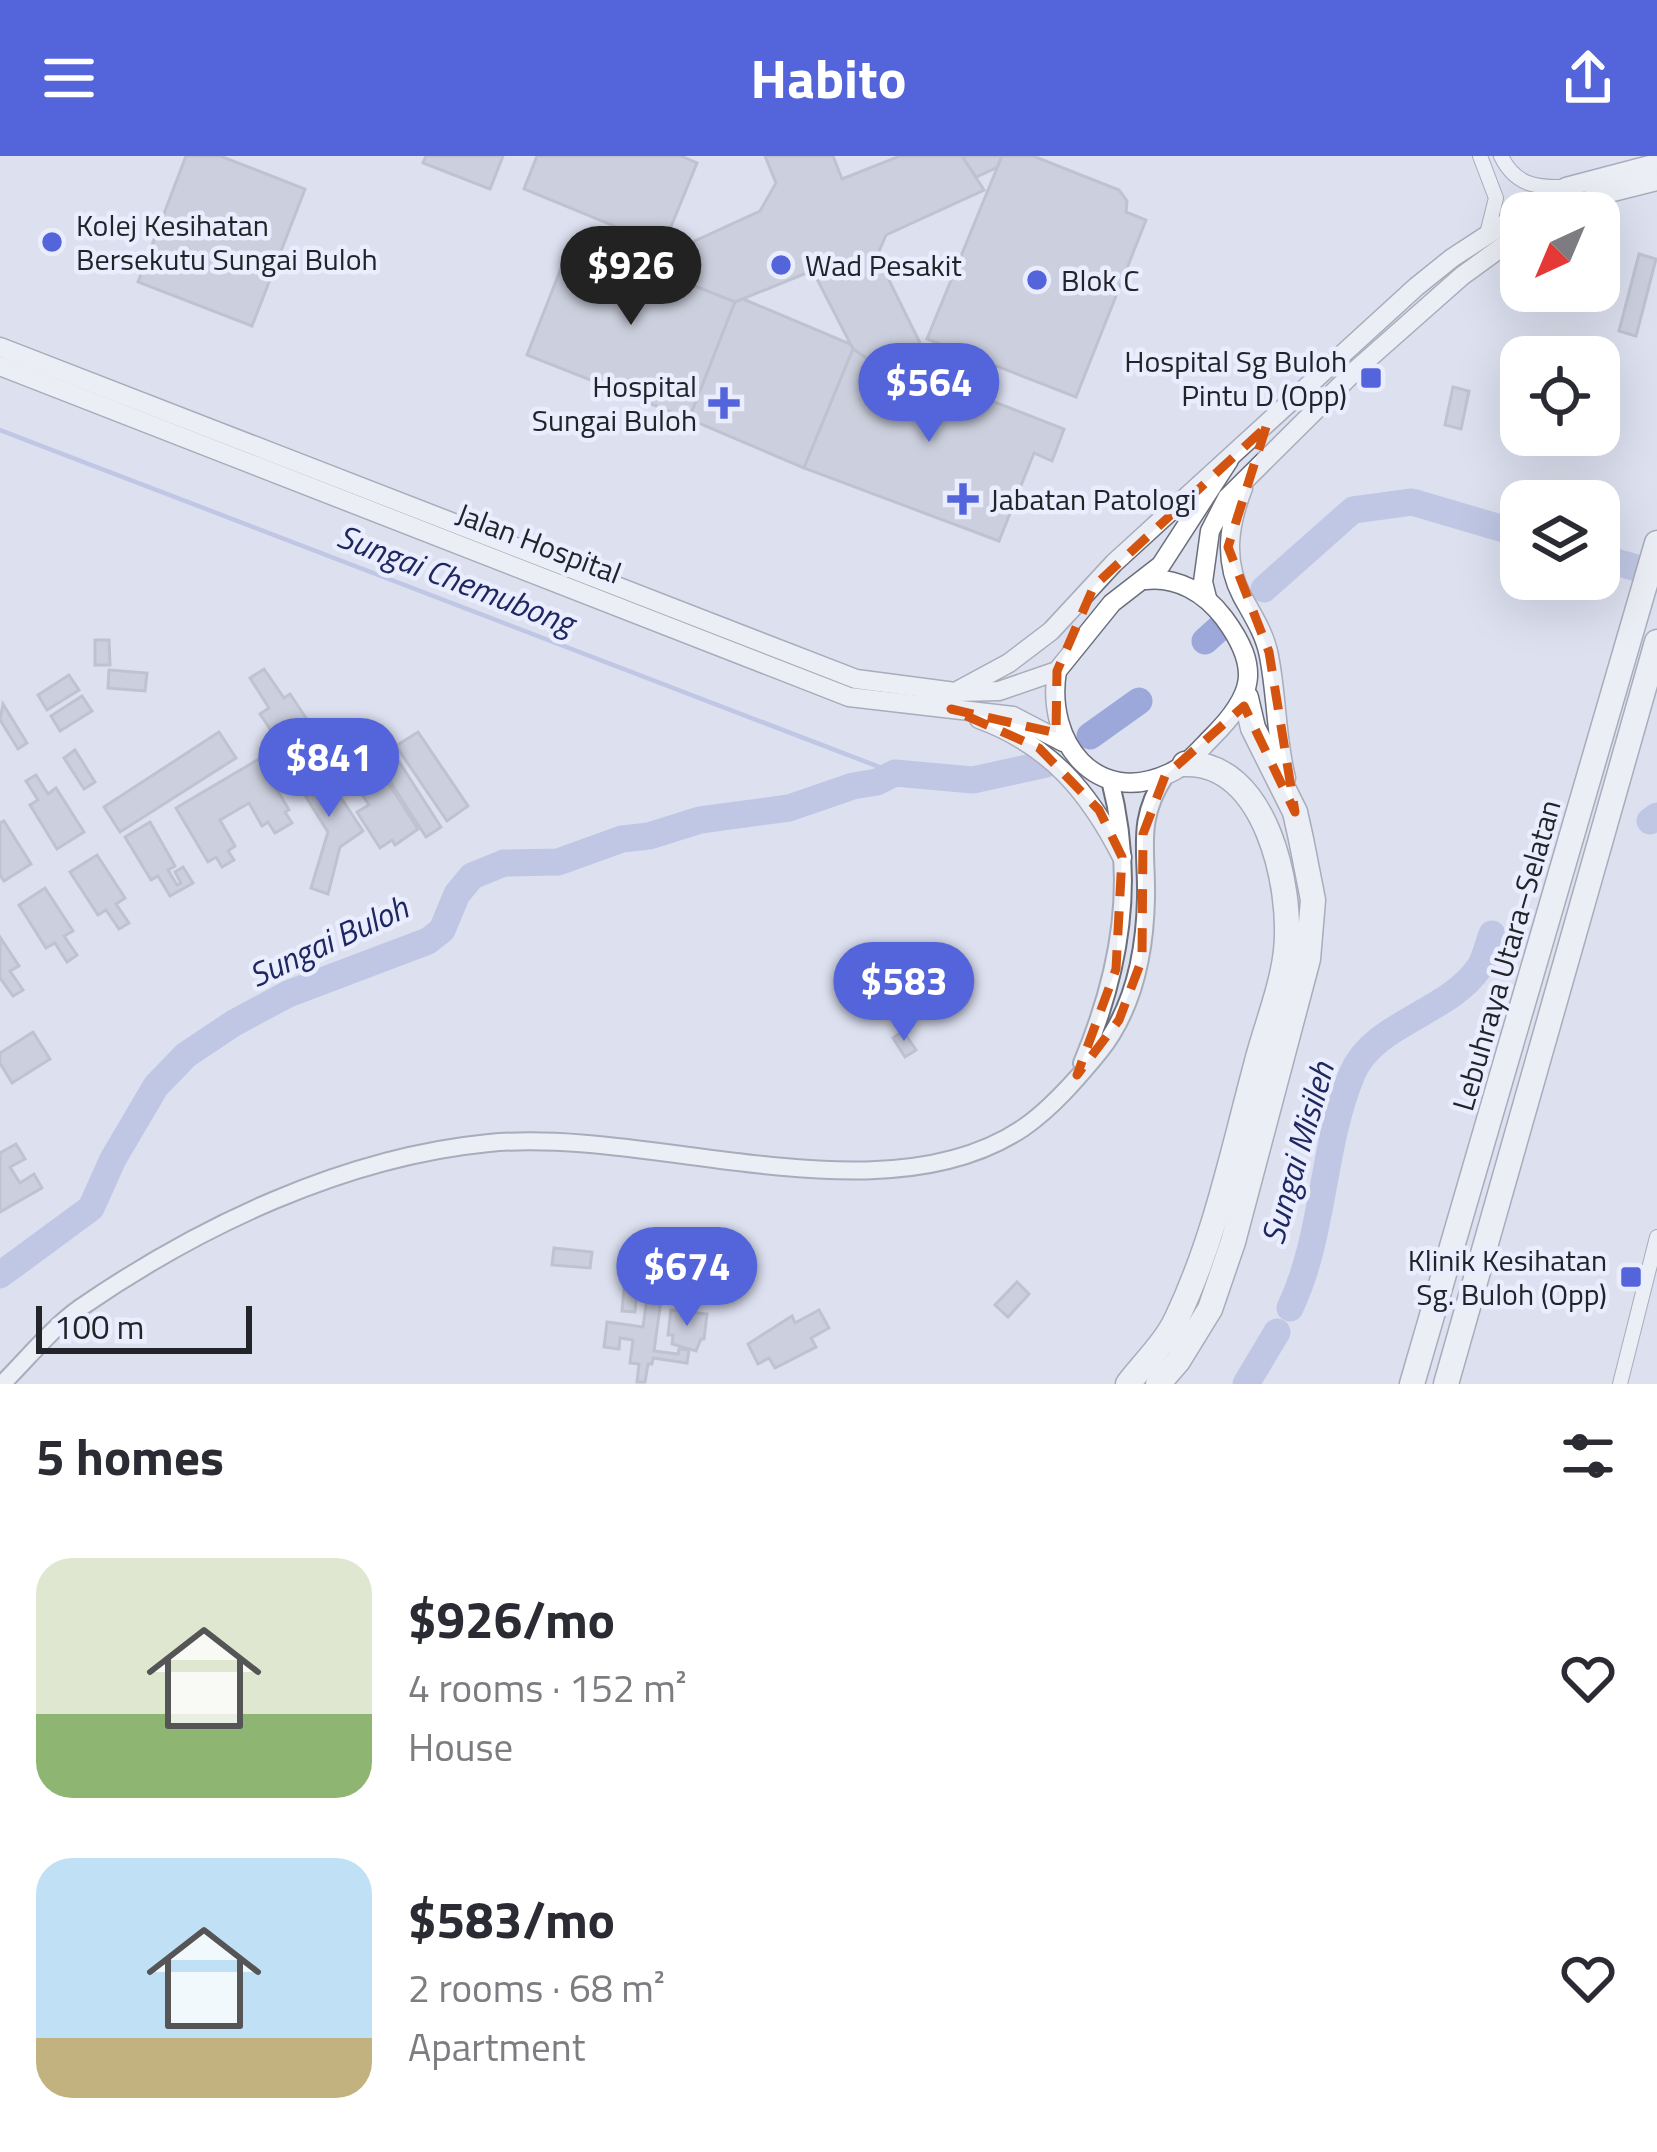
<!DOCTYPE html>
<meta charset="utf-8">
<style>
body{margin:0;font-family:"Titillium Web",sans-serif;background:#f7f7f7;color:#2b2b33;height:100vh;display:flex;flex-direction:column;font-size:45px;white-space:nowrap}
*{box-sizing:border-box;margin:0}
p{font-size:39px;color:#7c7c81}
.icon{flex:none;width:66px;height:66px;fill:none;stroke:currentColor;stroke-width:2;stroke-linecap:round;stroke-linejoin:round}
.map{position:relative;height:1228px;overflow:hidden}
.panel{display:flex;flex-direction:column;background:#fff;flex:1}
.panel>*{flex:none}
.needle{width:78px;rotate:224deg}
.buttons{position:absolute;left:1500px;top:36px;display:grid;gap:24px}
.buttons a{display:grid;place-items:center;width:120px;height:120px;border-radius:24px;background:#fff;box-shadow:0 12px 48px #0002;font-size:60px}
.scale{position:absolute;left:36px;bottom:30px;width:216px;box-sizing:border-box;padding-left:12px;border:6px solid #23242a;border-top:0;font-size:33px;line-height:42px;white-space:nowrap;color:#23242a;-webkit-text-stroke:9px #e9edfd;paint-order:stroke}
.price{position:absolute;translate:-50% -102px;padding:0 27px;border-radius:42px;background:#5465db;color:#fff;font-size:39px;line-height:78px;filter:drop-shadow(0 3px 6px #0008)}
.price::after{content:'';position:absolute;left:50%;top:72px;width:36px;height:27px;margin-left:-18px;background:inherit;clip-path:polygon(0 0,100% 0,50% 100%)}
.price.active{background:#222;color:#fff}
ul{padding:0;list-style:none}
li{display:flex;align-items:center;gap:36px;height:300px;padding:0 36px}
li span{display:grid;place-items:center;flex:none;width:336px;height:240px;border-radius:36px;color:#555}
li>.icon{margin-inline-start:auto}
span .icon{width:144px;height:144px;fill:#fffc;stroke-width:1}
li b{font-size:51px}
h2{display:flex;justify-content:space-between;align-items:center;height:144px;padding:0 36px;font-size:51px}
header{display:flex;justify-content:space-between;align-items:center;height:156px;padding:0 36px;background:#5465db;color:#fff;font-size:54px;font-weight:700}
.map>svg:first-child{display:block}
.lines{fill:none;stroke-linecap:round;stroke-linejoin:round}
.stream{stroke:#9ba8d9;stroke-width:4.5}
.river{stroke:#9ba8d9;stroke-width:27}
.building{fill:#b8bccb;stroke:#9ca0ae;stroke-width:3}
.minor-casing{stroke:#6a6e7b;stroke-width:16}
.tertiary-casing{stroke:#6a6e7b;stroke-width:20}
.secondary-casing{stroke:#6a6e7b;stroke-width:21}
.motorway-casing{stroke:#6a6e7b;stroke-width:27}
.minor{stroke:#fff;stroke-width:14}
.tertiary{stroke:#fff;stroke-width:16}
.secondary{stroke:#fff;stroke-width:18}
.motorway{stroke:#fff;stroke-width:24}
.marked{fill:none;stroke:#d4540f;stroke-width:9;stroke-dasharray:24 15;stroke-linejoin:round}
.poi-dot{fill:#5465db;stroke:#e9edfd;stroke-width:4.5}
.labels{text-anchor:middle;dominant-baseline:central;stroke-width:9;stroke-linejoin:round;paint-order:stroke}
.poi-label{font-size:30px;fill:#23242a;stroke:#e9edfd;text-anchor:start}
.street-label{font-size:30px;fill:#23242a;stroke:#e9edfd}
.water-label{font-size:33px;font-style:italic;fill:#1f2761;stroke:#e9edfd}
</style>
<header><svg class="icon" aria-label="menu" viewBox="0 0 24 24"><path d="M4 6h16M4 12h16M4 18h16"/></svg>Habito<svg class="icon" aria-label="share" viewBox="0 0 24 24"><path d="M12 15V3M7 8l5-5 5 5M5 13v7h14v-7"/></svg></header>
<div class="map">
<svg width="1657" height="1228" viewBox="0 0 1657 1228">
<rect width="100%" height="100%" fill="#dce0ef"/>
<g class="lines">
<path class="stream" d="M 0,274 L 895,617"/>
<g class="river">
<path d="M 1599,401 L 1657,418"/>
<path d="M 1264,433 L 1353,354 L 1412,346 L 1521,378"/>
<path d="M 1205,485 L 1224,468"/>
<path d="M 1090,580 L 1139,545"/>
<path d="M 1650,665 L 1657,660"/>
<path d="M 0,1119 L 91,1052 L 113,1003 L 156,930 L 186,899 L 234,867 L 288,838 L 428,785 L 442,774 L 457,738 L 472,720 L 504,707 L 558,706 L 622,683 L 649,680 L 700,664 L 789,652 L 853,630 L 877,626 L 895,617 L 973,624 L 1046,608"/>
<path d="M 1290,1152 C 1325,1078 1321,993 1352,918 C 1373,867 1448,857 1479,812 C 1485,803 1488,788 1492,778"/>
<path d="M 1246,1228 L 1277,1176"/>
</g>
</g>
<g class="building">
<path d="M 186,0 L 220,0 L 305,33 L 252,170 L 138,126 Z"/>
<path d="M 426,0 L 503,0 L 490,33 L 423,7 Z"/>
<path d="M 537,0 L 681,0 L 697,7 L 663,90 L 524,33 Z"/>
<path d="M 765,0 L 833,0 L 842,23 L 900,0 L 962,0 L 984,34 L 886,79 L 877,100 L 924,195 L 883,213 L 853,193 L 816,121 L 804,118 L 735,146 L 690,128 L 673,95 L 760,55 L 776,27 Z"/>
<path d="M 962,0 L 1002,0 L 998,11 L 976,21 Z"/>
<path d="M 1002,0 L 1033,0 L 1119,34 L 1127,45 L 1126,56 L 1146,64 L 1076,241 L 927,183 Z"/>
<path d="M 573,82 L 735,146 L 689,263 L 527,199 Z"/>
<path d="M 1639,98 L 1656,103 L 1636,180 L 1619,175 Z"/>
<path d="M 743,143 L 850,188 L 853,193 L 804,312 L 689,263 L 735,146 Z"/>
<path d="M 853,193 L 883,213 L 896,208 L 1064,273 L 1052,305 L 1034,297 L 999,385 L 804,312 Z"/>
<path d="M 1453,231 L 1469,235 L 1461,273 L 1445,269 Z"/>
<path d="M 95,484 L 109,484 L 110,509 L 95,509 Z"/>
<path d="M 264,513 L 284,542 L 290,538 L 324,589 L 294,609 L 260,558 L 269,552 L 250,522 Z"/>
<path d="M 109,514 L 147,517 L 145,535 L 108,532 Z"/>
<path d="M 69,519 L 79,534 L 47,554 L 38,539 Z"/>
<path d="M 82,540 L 92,555 L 60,575 L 51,560 Z"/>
<path d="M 3,548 L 27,587 L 18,593 L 0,564 Z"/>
<path d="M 219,576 L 236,602 L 120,676 L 104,651 Z"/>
<path d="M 418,576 L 468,650 L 447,665 L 396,590 Z"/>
<path d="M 385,584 L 441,671 L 426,681 L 370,594 Z"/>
<path d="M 75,594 L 95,626 L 84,633 L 64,602 Z"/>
<path d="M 367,594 L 418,673 L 395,689 L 392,684 L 380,692 L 357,656 L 369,649 L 363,640 L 369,637 L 349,606 Z"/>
<path d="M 332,601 L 339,611 L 326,619 L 363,675 L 340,691 L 328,738 L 311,732 L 328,676 L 296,625 Z"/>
<path d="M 259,603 L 289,654 L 285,656 L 292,667 L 275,677 L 268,666 L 262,670 L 249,647 L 220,664 L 235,690 L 228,695 L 234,704 L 222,711 L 216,701 L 208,706 L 176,652 Z"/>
<path d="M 36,619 L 48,638 L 56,632 L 84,676 L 57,693 L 30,649 L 38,644 L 26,625 Z"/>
<path d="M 4,665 L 31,708 L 4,725 L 0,719 L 0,667 Z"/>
<path d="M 150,666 L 175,710 L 168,714 L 177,729 L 181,727 L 175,716 L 183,711 L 193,727 L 170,740 L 158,720 L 151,724 L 125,681 Z"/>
<path d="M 97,699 L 125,742 L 116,748 L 129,767 L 119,773 L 106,754 L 98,759 L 70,716 Z"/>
<path d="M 45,732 L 73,775 L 64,780 L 77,799 L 67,806 L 55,787 L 46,792 L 19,749 Z"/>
<path d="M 0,781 L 19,810 L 10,815 L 23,834 L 13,840 L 0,822 Z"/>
<path d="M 903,875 L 916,894 L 905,901 L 893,882 Z"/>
<path d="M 33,876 L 50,903 L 12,927 L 0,907 L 0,897 Z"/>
<path d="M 16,988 L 25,1003 L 10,1011 L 20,1027 L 34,1018 L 42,1032 L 0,1056 L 0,997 Z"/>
<path d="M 554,1092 L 592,1096 L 590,1112 L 552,1109 Z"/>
<path d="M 625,1121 L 638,1122 L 635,1156 L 622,1155 Z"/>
<path d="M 1017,1126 L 1029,1138 L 1008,1161 L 995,1149 Z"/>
<path d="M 647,1142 L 661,1144 L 654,1195 L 678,1198 L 679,1193 L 689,1194 L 687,1207 L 653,1202 L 652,1208 L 648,1208 L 645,1226 L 637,1226 L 639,1208 L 630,1207 L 633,1184 L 620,1182 L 619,1193 L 604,1191 L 607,1166 L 643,1171 Z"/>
<path d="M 671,1154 L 707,1158 L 704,1183 L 701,1183 L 696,1195 L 672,1188 L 673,1179 L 668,1179 Z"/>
<path d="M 819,1154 L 829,1172 L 811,1182 L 816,1191 L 775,1212 L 769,1202 L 758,1208 L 748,1188 L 792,1160 L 795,1167 Z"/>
</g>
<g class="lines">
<defs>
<g id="minor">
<path d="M 1480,0 L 1496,42 L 1487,78"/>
<path d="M 1501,0 C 1515,29 1536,32 1566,31"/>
<path d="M 1620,1228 L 1657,1081"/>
</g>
<g id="tertiary">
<path d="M 1082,907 C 1121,814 1136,724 1110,624"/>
<path d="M 2,1228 C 27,1203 52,1172 80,1152 C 199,1070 344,1001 489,987 C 653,971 881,1067 1023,972 C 1052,952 1078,922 1100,895 C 1134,852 1145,795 1146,742 C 1147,692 1136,665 1165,620"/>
</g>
<g id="secondary">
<path d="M 1522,57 L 1566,31 L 1657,7"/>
<path d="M 1558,57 L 1597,40 L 1657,25"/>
<path d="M 0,191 L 856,523 L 955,536 L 999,535 L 1057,515 L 1112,447 L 1161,409 L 1229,304"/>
<path d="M 0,210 L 849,541 L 1013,560 L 1063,586"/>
<path d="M 1243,332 C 1229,368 1223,404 1242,440 C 1253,460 1265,478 1269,500 C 1277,541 1276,582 1286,622"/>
<path d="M 1207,442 L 1203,426 L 1210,375 L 1227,342 L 1358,212 L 1462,120 L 1521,77"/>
<path d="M 1057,515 C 1045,586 1096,652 1170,617 C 1187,609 1199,594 1212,581 C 1254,539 1261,512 1224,462 C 1205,437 1177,420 1145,424"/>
<path d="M 959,534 L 1009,507 L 1051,475 L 1114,407 L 1416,131 L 1452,102 L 1521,57"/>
<path d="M 979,563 C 1050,589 1089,636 1122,701"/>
</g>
<g id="motorway">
<path d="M 1128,1228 C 1144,1207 1166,1186 1177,1162 C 1215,1082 1233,995 1256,909 C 1265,873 1282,832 1286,795 C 1293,730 1265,605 1185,608"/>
<path d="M 1158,1228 L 1178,1205 L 1210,1153 L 1233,1086 L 1308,803 L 1313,744 L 1301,683 L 1295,656 L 1253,572 L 1246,542"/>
<path d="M 1412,1228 L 1657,387"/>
<path d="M 1446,1228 L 1657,486"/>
</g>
</defs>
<use href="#minor" class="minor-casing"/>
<use href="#tertiary" class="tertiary-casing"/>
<use href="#secondary" class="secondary-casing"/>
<use href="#motorway" class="motorway-casing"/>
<use href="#minor" class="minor"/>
<use href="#tertiary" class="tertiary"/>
<use href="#secondary" class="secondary"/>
<use href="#motorway" class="motorway"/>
</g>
<path d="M0 0H1657V1228H0ZM 1266,271 L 1228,391 L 1269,496 L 1295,656 L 1244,550 L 1165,620 L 1143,678 L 1142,803 L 1119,864 L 1077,919 L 1116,813 L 1122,701 L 1099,654 L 1039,592 L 951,553 L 1056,577 L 1057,515 L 1094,430 Z" fill="#dce0ef" fill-opacity=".55" fill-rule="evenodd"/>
<path class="marked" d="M 1266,271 L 1228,391 L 1269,496 L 1295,656 L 1244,550 L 1165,620 L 1143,678 L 1142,803 L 1119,864 L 1077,919 L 1116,813 L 1122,701 L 1099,654 L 1039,592 L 951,553 L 1056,577 L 1057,515 L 1094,430 Z"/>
<g class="poi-dot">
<circle cx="52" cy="86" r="12"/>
<circle cx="781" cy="109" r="12"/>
<circle cx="1037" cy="124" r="12"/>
<rect x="1359" y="210" width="24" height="24" rx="6"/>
<path d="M718 229h12v12h12v12h-12v12h-12v-12h-12v-12h12z"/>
<path d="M957 325h12v12h12v12h-12v12h-12v-12h-12v-12h12z"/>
<rect x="1619" y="1109" width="24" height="24" rx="6"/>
</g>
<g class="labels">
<g class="poi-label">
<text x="76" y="69">Kolej Kesihatan<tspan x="76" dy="34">Bersekutu Sungai Buloh</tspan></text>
<text x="805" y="109">Wad Pesakit</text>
<text x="1061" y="124">Blok C</text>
<text x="1347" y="205" text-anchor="end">Hospital Sg Buloh<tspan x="1347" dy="34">Pintu D (Opp)</tspan></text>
<text x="697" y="230" text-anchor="end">Hospital<tspan x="697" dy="34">Sungai Buloh</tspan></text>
<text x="990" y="343">Jabatan Patologi</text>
<text x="1607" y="1104" text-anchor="end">Klinik Kesihatan<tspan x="1607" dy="34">Sg. Buloh (Opp)</tspan></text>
</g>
<g class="street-label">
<text transform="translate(539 387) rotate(21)">Jalan Hospital</text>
<text transform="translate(1506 799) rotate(-74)">Lebuhraya Utara–Selatan</text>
</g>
<g class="water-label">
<text transform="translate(456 423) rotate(21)">Sungai Chemubong</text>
<text transform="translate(328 785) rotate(-25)">Sungai Buloh</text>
<text transform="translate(1297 997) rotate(-74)">Sungai Misileh</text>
</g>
</g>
</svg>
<div class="buttons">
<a><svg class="needle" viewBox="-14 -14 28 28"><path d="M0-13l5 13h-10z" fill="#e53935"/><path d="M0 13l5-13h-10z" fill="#7c7c81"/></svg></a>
<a><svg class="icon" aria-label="locate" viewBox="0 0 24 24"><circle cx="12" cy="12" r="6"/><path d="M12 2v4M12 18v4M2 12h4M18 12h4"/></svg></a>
<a><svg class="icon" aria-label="layers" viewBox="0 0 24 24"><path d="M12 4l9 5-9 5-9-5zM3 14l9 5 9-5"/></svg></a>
</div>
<div class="scale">100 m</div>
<b class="price active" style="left:631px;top:172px">$926</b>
<b class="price" style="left:929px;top:289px">$564</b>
<b class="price" style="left:329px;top:664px">$841</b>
<b class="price" style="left:904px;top:888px">$583</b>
<b class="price" style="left:687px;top:1173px">$674</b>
</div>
<section class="panel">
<h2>5 homes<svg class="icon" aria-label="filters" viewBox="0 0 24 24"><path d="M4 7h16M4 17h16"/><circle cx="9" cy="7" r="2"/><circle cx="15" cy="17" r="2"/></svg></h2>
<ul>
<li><span style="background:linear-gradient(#dfe7d0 65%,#8fb573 0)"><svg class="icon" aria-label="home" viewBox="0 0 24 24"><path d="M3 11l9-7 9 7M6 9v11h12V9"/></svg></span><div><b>$926/mo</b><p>4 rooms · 152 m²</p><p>House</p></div><svg class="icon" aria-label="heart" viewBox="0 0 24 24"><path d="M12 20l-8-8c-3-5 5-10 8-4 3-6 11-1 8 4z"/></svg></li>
<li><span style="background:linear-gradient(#bfe0f5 75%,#c2b280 0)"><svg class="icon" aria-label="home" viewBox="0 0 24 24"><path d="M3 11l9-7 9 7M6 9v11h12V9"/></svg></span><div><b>$583/mo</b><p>2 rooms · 68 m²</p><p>Apartment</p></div><svg class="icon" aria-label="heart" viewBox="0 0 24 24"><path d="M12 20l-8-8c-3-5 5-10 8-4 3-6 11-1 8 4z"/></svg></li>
</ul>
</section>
